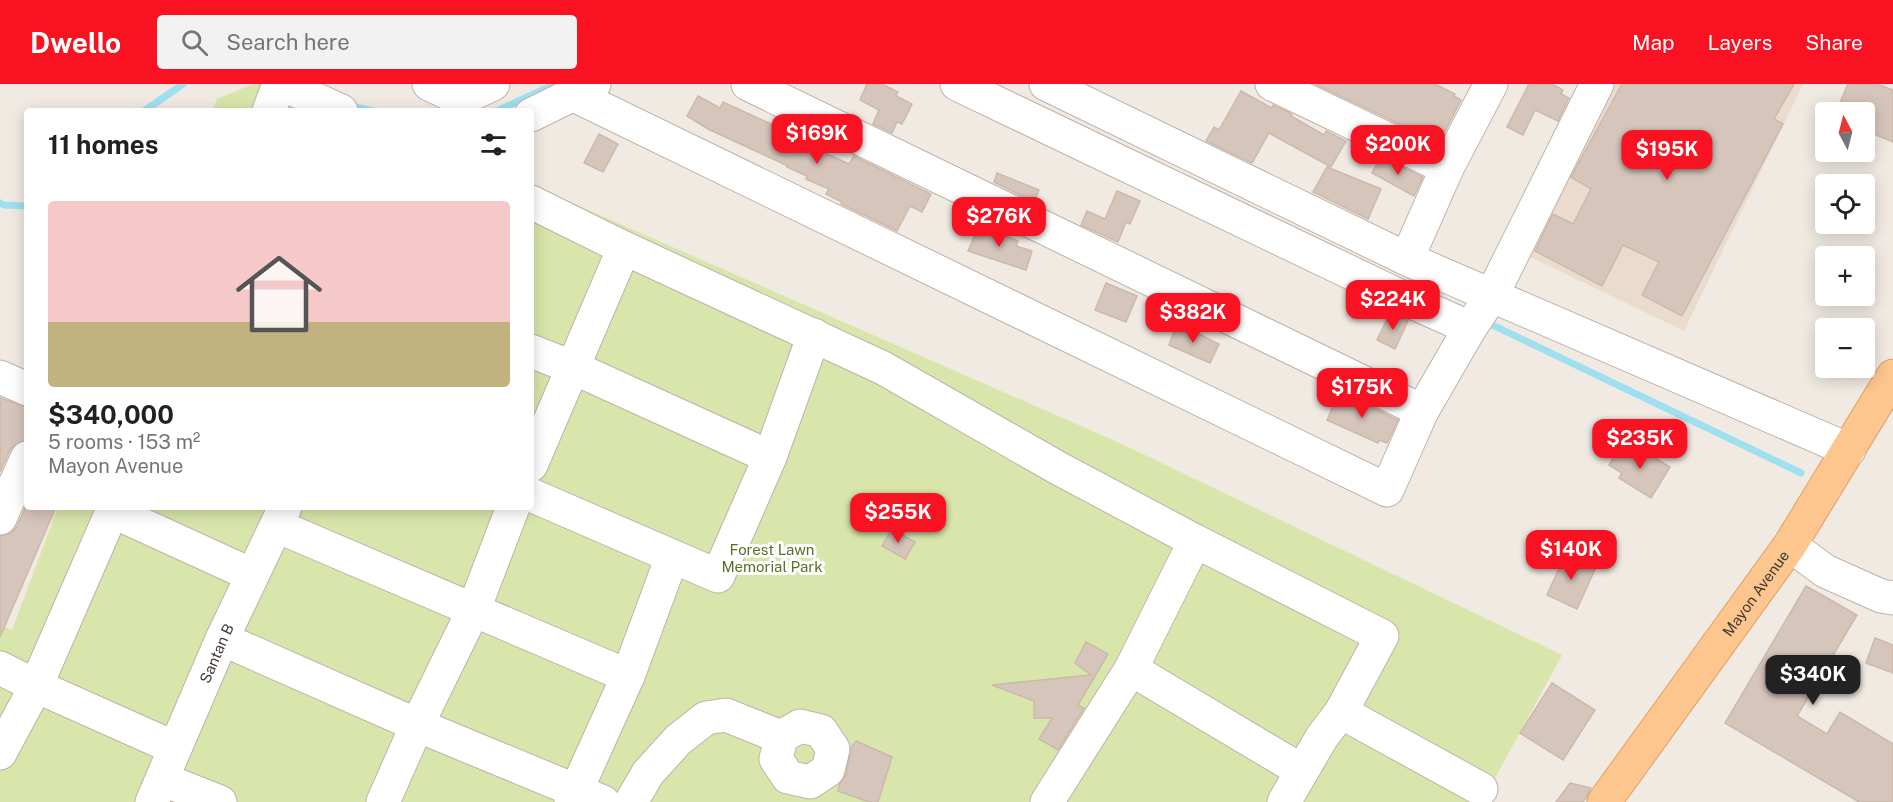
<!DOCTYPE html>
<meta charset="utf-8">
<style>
body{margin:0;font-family:"Public Sans",sans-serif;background:#f2f2f2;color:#202124;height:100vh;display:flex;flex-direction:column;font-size:22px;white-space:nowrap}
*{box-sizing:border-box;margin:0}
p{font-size:20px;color:#757577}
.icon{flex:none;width:33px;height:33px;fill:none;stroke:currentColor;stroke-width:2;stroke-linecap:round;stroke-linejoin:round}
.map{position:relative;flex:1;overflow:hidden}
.details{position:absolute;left:24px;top:24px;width:510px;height:402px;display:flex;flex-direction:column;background:#fff;border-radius:6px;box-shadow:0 3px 15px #0003}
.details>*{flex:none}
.needle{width:39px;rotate:353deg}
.buttons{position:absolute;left:1815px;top:18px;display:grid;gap:12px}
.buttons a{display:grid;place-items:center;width:60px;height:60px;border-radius:6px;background:#fff;box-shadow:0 3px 15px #0003;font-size:30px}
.price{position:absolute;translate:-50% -51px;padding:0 14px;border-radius:12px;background:#f91222;color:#fff;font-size:20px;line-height:39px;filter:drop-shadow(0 2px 3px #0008)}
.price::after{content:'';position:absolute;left:50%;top:36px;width:18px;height:14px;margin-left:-9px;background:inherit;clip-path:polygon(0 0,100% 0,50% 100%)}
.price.on{background:#222;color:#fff}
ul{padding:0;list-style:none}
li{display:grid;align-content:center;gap:12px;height:318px;padding:0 24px}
li span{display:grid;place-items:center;height:186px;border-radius:6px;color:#555}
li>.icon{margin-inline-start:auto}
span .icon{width:108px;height:108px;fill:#fffc;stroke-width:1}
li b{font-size:26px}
h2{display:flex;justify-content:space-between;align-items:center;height:72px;padding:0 24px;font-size:26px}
header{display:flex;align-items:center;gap:36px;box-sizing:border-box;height:84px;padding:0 30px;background:#f91222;color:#fff}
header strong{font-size:28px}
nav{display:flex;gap:33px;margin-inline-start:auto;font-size:21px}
.search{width:420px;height:54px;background:#f2f2f2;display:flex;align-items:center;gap:15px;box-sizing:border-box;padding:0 21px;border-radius:6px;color:#757577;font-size:22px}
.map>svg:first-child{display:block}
.education{fill:#ebdbcc}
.green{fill:#d8e6ab}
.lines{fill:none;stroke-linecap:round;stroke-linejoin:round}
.stream{stroke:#9ee0ef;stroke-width:7}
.building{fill:#d6c5bb;stroke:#cdb9ac;stroke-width:1.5}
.minor-casing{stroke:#bfb2a8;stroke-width:35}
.major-casing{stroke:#e29e60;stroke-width:35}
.minor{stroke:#fff;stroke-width:33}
.major{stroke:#fdc68f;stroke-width:33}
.labels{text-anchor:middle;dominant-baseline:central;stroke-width:6;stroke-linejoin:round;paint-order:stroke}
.park-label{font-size:15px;fill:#557328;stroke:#fff}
.street-label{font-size:15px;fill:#433933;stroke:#fff}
</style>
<header>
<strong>Dwello</strong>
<div class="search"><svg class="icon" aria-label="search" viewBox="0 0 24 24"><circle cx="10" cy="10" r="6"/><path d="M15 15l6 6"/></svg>Search here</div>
<nav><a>Map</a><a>Layers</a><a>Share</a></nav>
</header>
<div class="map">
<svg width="1893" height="718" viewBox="0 0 1893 718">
<rect width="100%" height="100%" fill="#f1eae3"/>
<path class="education" d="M 1610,0 L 1803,0 L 1684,247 L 1526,171 Z"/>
<g class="green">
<path d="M 253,0 L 312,0 L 370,27 L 212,27 L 217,15 Z"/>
<path d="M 531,101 L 1122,360 L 1562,571 L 1482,718 L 0,718 L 0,540 L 12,546 L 58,423 L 531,423 Z"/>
</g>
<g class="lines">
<g class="stream">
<path d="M 350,22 L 373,27"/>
<path d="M 144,27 L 183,0"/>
<path d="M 497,27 L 555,0"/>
<path d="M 0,119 L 4,121 L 27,122"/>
<path d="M 1486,238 L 1801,389"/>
</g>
</g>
<g class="building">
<path d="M 867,0 L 882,0 L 898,8 L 896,12 L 912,20 L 902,40 L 897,38 L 892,49 L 873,40 L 879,26 L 860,16 Z"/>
<path d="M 1315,0 L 1435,0 L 1455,10 L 1454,12 L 1461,16 L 1439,59 Z"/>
<path d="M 1529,0 L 1552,0 L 1563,6 L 1561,10 L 1569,14 L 1558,37 L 1535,26 L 1523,51 L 1507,43 Z"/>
<path d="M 1622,0 L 1794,0 L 1774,35 L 1783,40 L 1682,232 L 1642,211 L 1659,178 L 1623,161 L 1602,202 L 1535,167 L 1553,130 L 1573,140 L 1591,105 L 1571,93 Z"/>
<path d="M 1848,0 L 1877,0 L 1893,6 L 1893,58 L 1864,46 L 1864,28 L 1836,28 Z"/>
<path d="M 1241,7 L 1272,24 L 1273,21 L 1292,30 L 1291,32 L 1324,51 L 1326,47 L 1346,57 L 1331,83 L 1269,49 L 1252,79 L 1206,57 L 1214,43 L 1219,46 Z"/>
<path d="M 698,12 L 720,24 L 723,18 L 784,46 L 809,58 L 807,61 L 849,80 L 854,72 L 931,110 L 922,128 L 910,122 L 897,147 L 841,120 L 842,118 L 826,110 L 829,105 L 806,95 L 807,92 L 787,83 L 788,82 L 708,45 L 687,32 Z"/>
<path d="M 599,50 L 618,60 L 603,88 L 584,79 Z"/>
<path d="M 1381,73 L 1423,93 L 1414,112 L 1372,89 Z"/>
<path d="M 1327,83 L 1381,105 L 1368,135 L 1313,108 Z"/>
<path d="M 997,89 L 1039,106 L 1034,118 L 994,98 Z"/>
<path d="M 1117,107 L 1140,117 L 1130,140 L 1126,138 L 1118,158 L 1081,141 L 1087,127 L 1105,135 Z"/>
<path d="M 979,141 L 1018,157 L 1016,162 L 1032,167 L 1026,186 L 968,167 Z"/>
<path d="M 1106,199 L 1137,212 L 1126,238 L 1095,226 Z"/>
<path d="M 1390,229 L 1408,237 L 1395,265 L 1377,256 Z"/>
<path d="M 1177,239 L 1219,260 L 1210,279 L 1169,261 Z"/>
<path d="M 1339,308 L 1398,336 L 1387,359 L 1379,356 L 1378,359 L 1327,336 Z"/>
<path d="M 0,314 L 27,323 L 27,356 L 16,359 L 10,366 L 0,388 Z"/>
<path d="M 1637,363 L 1670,383 L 1651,414 L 1619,394 L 1622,389 L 1609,381 L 1618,366 L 1625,370 L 1627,366 L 1633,370 Z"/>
<path d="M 27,420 L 27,423 L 56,423 L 0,553 L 0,452 L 11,449 L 17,442 Z"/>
<path d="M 892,445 L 915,458 L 905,475 L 882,462 Z"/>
<path d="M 1566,469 L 1596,483 L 1577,525 L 1547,511 Z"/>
<path d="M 1806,502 L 1857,531 L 1797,632 L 1827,650 L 1840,628 L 1893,660 L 1893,718 L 1859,718 L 1725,639 Z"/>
<path d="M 1875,554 L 1893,561 L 1893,589 L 1866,579 Z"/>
<path d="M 1086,558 L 1108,570 L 1078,621 L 1084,624 L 1058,666 L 1039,655 L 1052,634 L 1034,634 L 1034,617 L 992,601 L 1091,591 L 1075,579 Z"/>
<path d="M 1552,599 L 1595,626 L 1563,676 L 1520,649 Z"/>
<path d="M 856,657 L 892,673 L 878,718 L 869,718 L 838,707 L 839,701 L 846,690 L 851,664 Z"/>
<path d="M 1570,699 L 1591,704 L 1586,714 L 1583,718 L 1556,718 Z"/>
</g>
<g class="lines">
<defs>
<g id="minor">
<path d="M 282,0 L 341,27"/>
<path d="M 429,0 L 461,15 L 493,0"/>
<path d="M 748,0 L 1422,327"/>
<path d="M 957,0 L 1414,219 L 1470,244"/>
<path d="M 1046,0 L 1407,175 L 1849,366"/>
<path d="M 1272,0 L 1447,84"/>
<path d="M 574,11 L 1387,406 L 1422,327 L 1470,244 L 1492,211 L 1597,0"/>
<path d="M 269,27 L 279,0"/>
<path d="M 531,31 L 594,0"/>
<path d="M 531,118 L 624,164 L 883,284 L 1058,384 L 1195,457"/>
<path d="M 1407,175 L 1447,84 L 1491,0"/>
<path d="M 531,267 L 574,284 L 770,373 L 814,251"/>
<path d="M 0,293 L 27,305"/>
<path d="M 531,381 L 624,164"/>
<path d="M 531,411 L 718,492 L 770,373"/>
<path d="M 112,427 L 252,491"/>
<path d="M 0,434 L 27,374"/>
<path d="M 277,442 L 628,592 L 672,473"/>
<path d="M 1790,461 L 1825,487 L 1881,512 L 1893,514"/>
<path d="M 222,555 L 417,641 L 603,718"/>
<path d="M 0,584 L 36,602 L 175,664"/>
<path d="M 1131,585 L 1302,687"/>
<path d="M 1341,628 L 1481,705"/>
<path d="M 800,642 L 821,647 L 833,665 L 828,686 L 810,698 L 788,693 L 776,675 L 781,653 Z"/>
<path d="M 0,669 L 36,602 L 114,423"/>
<path d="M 162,695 L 220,718"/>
<path id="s1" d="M 152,718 L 222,555 L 285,423"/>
<path d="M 383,718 L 417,641 L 474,525 L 513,423"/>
<path d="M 571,718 L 628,592"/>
<path d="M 631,718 L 648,689 L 678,656 L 706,634 L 726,631 L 781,653"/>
<path d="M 1047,718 L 1131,585 L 1195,457 L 1382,552 L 1341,628 L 1322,653 L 1284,718"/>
</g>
<g id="major">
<path id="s2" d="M 1604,718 L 1790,461 L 1893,292"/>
</g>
</defs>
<use href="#minor" class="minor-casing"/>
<use href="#major" class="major-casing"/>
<use href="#minor" class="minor"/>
<use href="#major" class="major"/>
</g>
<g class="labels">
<g class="park-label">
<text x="772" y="465">Forest Lawn<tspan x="772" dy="17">Memorial Park</tspan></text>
</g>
<g class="street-label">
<text stroke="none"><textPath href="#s2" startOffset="258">Mayon Avenue</textPath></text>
<text stroke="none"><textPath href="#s1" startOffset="162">Santan B</textPath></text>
</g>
</g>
</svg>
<div class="buttons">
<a><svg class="needle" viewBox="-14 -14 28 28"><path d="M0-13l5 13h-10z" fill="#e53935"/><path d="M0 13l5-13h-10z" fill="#757577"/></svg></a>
<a><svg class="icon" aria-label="locate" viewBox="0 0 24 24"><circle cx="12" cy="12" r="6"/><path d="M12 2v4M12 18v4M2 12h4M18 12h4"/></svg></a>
<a>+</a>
<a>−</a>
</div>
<b class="price" style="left:817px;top:81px">$169K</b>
<b class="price" style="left:1398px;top:92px">$200K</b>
<b class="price" style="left:1667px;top:97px">$195K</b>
<b class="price" style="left:999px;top:164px">$276K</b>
<b class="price" style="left:1393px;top:247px">$224K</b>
<b class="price" style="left:1193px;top:260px">$382K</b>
<b class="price" style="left:1362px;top:335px">$175K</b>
<b class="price" style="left:1640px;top:386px">$235K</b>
<b class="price" style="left:898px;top:460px">$255K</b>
<b class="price" style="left:1571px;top:497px">$140K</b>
<b class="price on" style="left:1813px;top:622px">$340K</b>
<section class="details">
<h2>11 homes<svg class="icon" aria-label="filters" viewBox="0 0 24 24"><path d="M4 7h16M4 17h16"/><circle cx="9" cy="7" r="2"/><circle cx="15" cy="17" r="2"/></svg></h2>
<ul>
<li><span style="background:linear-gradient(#f6c9c9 65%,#c2b280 0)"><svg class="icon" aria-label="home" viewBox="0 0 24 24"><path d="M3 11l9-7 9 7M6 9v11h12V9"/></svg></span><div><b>$340,000</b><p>5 rooms · 153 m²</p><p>Mayon Avenue</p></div></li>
</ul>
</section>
</div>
